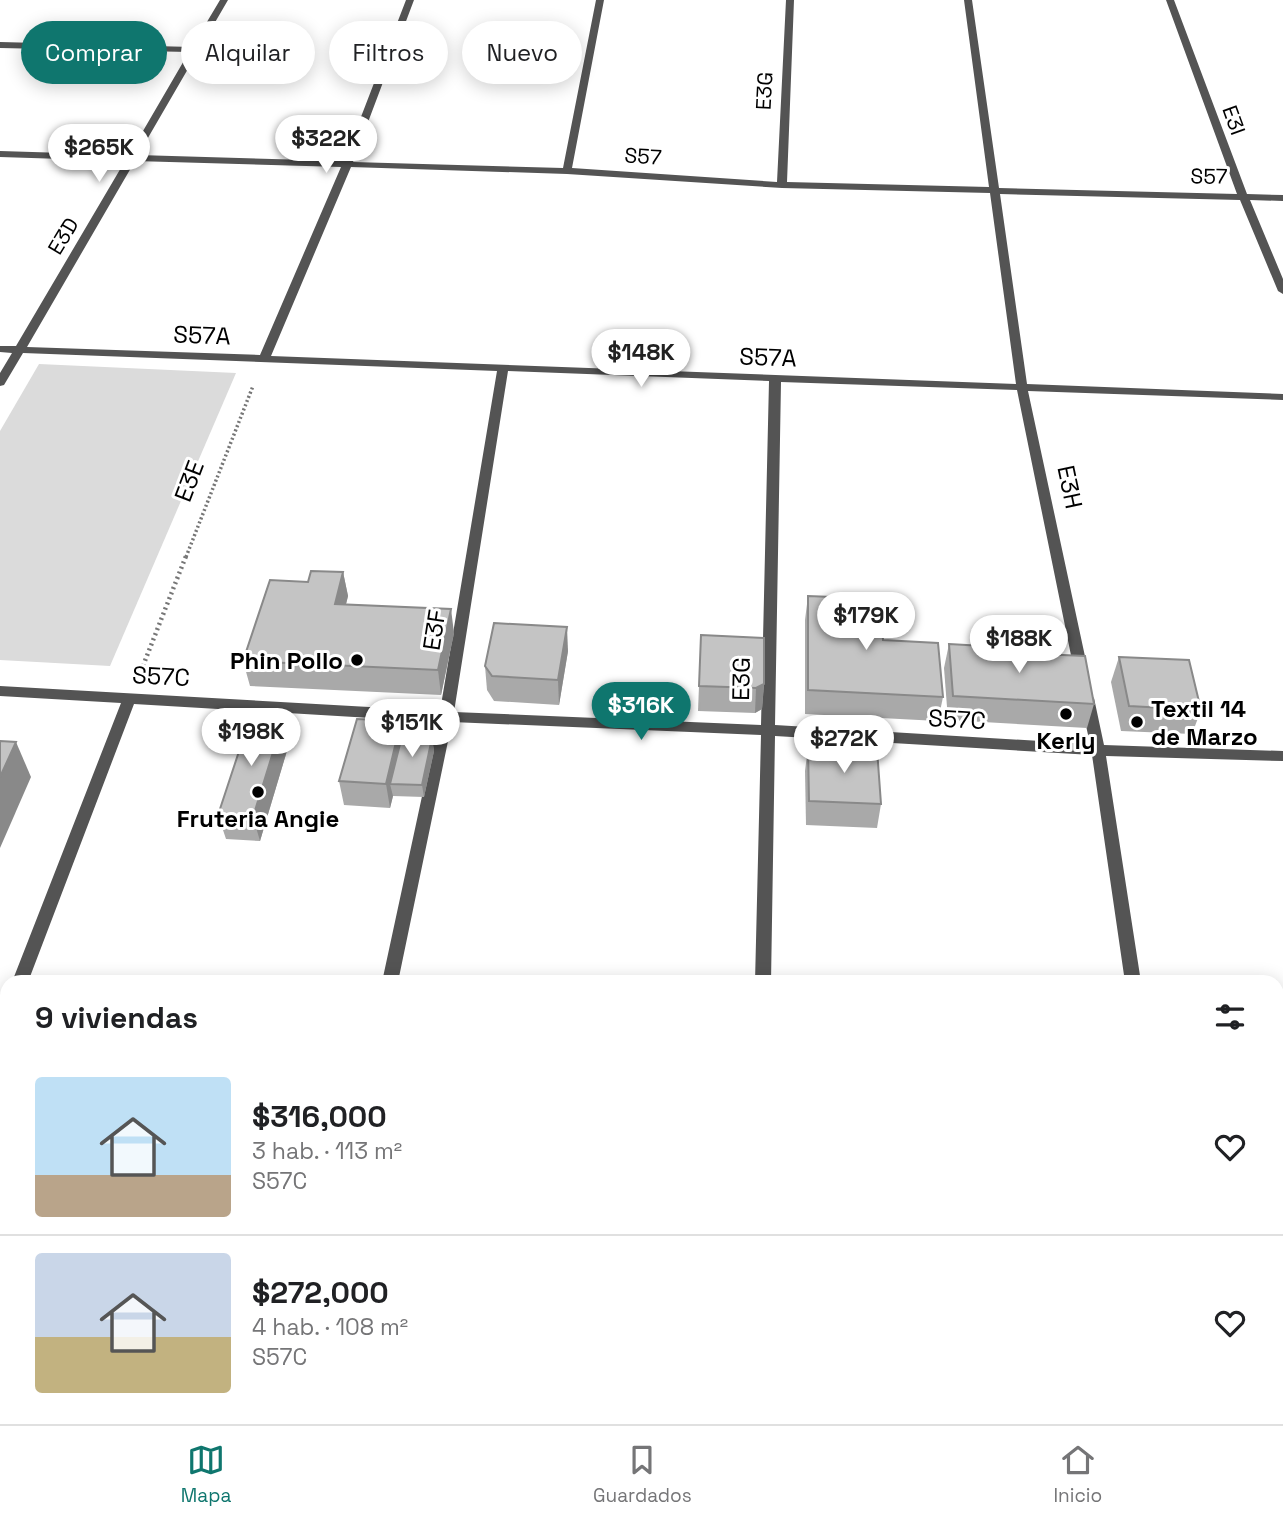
<!DOCTYPE html>
<html lang="es">
<meta charset="utf-8">
<style>
body{margin:0;font-family:"Space Grotesk",sans-serif;background:#f6f6f6;color:#202124;height:100vh;display:flex;flex-direction:column;font-size:26px;white-space:nowrap}
*{box-sizing:border-box;margin:0}
p{font-size:23px;color:#757577}
.icon{flex:none;width:38px;height:38px;fill:none;stroke:currentColor;stroke-width:2;stroke-linecap:round;stroke-linejoin:round}
.map{position:relative;flex:1;overflow:hidden}
.details{position:absolute;left:0px;top:975px;width:1284px;height:450px;display:flex;flex-direction:column;background:#fff;border-radius:21px 21px 0 0;box-shadow:0 4px 18px #0003}
.details>*{flex:none}
.hud{position:absolute;left:21px;top:21px;width:700px;height:63px;display:flex;gap:14px}
.price{position:absolute;translate:-50% -60px;padding:0 16px;border-radius:24px;background:#fff;color:#222;font-size:23px;line-height:46px;filter:drop-shadow(0 2px 4px #0008)}
.price::after{content:'';position:absolute;left:50%;top:42px;width:21px;height:16px;margin-left:-10px;background:inherit;clip-path:polygon(0 0,100% 0,50% 100%)}
.price.on{background:#0f766e;color:#fff}
ul{padding:0;list-style:none}
li{display:flex;align-items:center;gap:21px;height:175px;padding:0 35px}
li+li{border-top:2px solid #e0e0e0}
li span{display:grid;place-items:center;flex:none;width:196px;height:140px;border-radius:7px;color:#555}
li>.icon{margin-inline-start:auto}
span .icon{width:84px;height:84px;fill:#fffc;stroke-width:1}
li b{font-size:30px}
h2{display:flex;justify-content:space-between;align-items:center;height:84px;padding:0 35px;font-size:30px}
.tag{padding:0 24px;border-radius:32px;background:#fff;box-shadow:0 4px 18px #0003;font-size:24px;line-height:63px}
.tag.on{background:#0f766e;color:#fff}
.tabs{display:flex;justify-content:space-around;align-items:center;height:98px;border-top:2px solid #e0e0e0;background:#fff;font-size:19px;color:#757577}
.tabs a{display:grid;justify-items:center;gap:4px}
.tabs .on{color:#0f766e}
.map>svg:first-child{display:block}
.green{fill:#dbdbdb}
.lines{fill:none;stroke-linecap:round;stroke-linejoin:round}
.path-far1{stroke:#767676;stroke-width:3.5;stroke-dasharray:2 2.5;stroke-linecap:butt}
.path{stroke:#767676;stroke-width:4.5;stroke-dasharray:2 3.5;stroke-linecap:butt}
.street{fill:#545454;fill-rule:evenodd}
.wall{fill:#a9a9a9}
.shaded-wall{fill:#898989}
.building{fill:#c4c4c4;stroke:#898989;stroke-width:2}
.poi-dot{fill:#000;stroke:#fff;stroke-width:2.5}
.labels{text-anchor:middle;dominant-baseline:central;stroke-width:6;stroke-linejoin:round;paint-order:stroke}
.far-street-label{font-size:21px;fill:#000;stroke:#fff}
.street-label{font-size:24px;fill:#000;stroke:#fff}
.poi-label{font-size:24px;font-weight:bold;fill:#000;stroke:#fff}
</style>
<div class="map">
<svg width="1283" height="1424" viewBox="0 0 1283 1424">
<rect width="100%" height="100%" fill="#fff"/>
<path class="green" d="M 39,364 L 236,373 L 110,666 L 0,660 L 0,431 Z"/>
<g class="lines">
<path class="path-far1" d="M 186,557 L 253,386"/>
<path class="path" d="M 141,671 L 186,556"/>
<g class="street">
<path d="M 220,0 L 228,0 L 138,155 L 344,161 L 406,0 L 414,0 L 353,162 L 563,168 L 596,0 L 604,0 L 572,168 L 777,182 L 786,0 L 794,0 L 787,182 L 989,187 L 964,0 L 972,0 L 999,188 L 1237,194 L 1166,0 L 1174,0 L 1247,194 L 1283,195 L 1283,201 L 1250,200 L 1283,279 L 1283,294 L 1278,291 L 1240,200 L 1000,194 L 1027,384 L 1283,394 L 1283,400 L 1028,391 L 1089,675 L 1087,678 L 1077,678 L 1075,675 L 1017,390 L 781,382 L 775,725 L 1090,744 L 1080,698 L 1087,693 L 1094,698 L 1104,745 L 1283,751 L 1283,761 L 1106,756 L 1141,982 L 1125,982 L 1092,755 L 775,736 L 771,982 L 755,982 L 761,735 L 452,722 L 398,982 L 382,982 L 438,722 L 134,704 L 28,982 L 12,982 L 121,703 L 0,696 L 0,686 L 440,711 L 497,371 L 23,353 L 4,385 L 0,386 L 0,373 L 12,353 L 0,352 L 0,346 L 16,346 L 125,161 L 0,157 L 0,151 L 129,155 L 189,52 L 0,48 L 0,42 L 192,47 ZM 135,161 L 341,167 L 260,355 L 27,347 ZM 351,167 L 567,174 L 782,188 L 990,193 L 1016,384 L 271,356 ZM 508,371 L 769,381 L 761,725 L 454,712 Z"/>
<path d="M 7,1010 L 7,1038 L 0,1042 L 0,1014 Z"/>
<path d="M 0,1307 L 7,1308 L 7,1326 L 0,1325 Z"/>
<path d="M 1278,1385 L 1283,1386 L 1283,1406 L 1278,1405 Z"/>
<path d="M 291,1418 L 311,1418 L 310,1424 L 290,1424 Z"/>
<rect x="748" y="1418" width="20" height="6"/>
<path d="M 1191,1418 L 1211,1418 L 1212,1424 L 1192,1424 Z"/>
</g>
</g>
<g class="wall">
<path d="M 343,572 L 348,596 L 346,604 L 454,633 L 441,695 L 250,686 L 243,661 Z"/>
<path d="M 808,596 L 883,640 L 943,697 L 938,721 L 805,714 L 805,620 Z"/>
<path d="M 701,635 L 764,684 L 762,709 L 755,713 L 698,711 Z"/>
<path d="M 949,644 L 1017,653 L 1094,704 L 1087,728 L 948,720 L 944,668 Z"/>
<path d="M 568,651 L 559,705 L 494,701 L 487,690 L 485,666 Z"/>
<path d="M 1119,657 L 1201,710 L 1192,734 L 1121,731 L 1111,682 Z"/>
<path d="M 401,721 L 403,732 L 432,738 L 434,751 L 424,797 L 393,796 L 390,808 L 344,805 L 339,781 Z"/>
<path d="M 289,744 L 260,841 L 226,839 L 218,815 Z"/>
<path d="M 808,747 L 881,804 L 877,828 L 806,825 L 805,771 Z"/>
</g>
<g class="shaded-wall">
<path d="M 343,572 L 348,596 L 340,628 L 335,604 Z"/>
<path d="M 451,609 L 454,633 L 441,695 L 438,670 Z"/>
<path d="M 567,627 L 568,651 L 559,705 L 558,680 Z"/>
<path d="M 764,684 L 762,709 L 755,713 L 756,688 Z"/>
<path d="M 283,720 L 289,744 L 260,841 L 253,817 Z"/>
<path d="M 401,721 L 405,745 L 390,784 L 393,796 L 390,808 L 386,784 Z"/>
<path d="M 432,738 L 434,751 L 424,797 L 422,785 Z"/>
<path d="M 16,742 L 31,777 L 0,848 L 0,777 Z"/>
</g>
<g class="building">
<path d="M 311,571 L 343,572 L 335,604 L 451,609 L 438,670 L 243,661 L 270,580 L 308,582 Z"/>
<path d="M 808,596 L 881,599 L 883,640 L 938,643 L 943,697 L 808,690 Z"/>
<path d="M 494,623 L 567,627 L 558,680 L 492,676 L 485,666 Z"/>
<path d="M 701,635 L 764,638 L 764,684 L 756,688 L 699,686 Z"/>
<path d="M 949,644 L 1017,648 L 1017,653 L 1085,656 L 1094,704 L 953,696 Z"/>
<path d="M 1119,657 L 1189,660 L 1201,710 L 1129,706 Z"/>
<path d="M 250,718 L 283,720 L 253,817 L 218,815 Z"/>
<path d="M 357,719 L 401,721 L 386,784 L 339,781 Z"/>
<path d="M 403,732 L 427,734 L 432,738 L 422,785 L 390,784 Z"/>
<path d="M 0,741 L 16,742 L 0,777 Z"/>
<path d="M 808,747 L 877,749 L 881,804 L 809,801 Z"/>
</g>
<g class="poi-dot">
<circle cx="357" cy="660" r="7"/>
<circle cx="1066" cy="714" r="7"/>
<circle cx="1137" cy="722" r="7"/>
<circle cx="258" cy="792" r="7"/>
</g>
<g class="labels">
<g class="far-street-label">
<text transform="translate(764 91) rotate(-87)">E3G</text>
<text transform="translate(1234 120) rotate(70)">E3I</text>
<text transform="translate(643 156) rotate(4)">S57</text>
<text transform="translate(1209 176) rotate(1)">S57</text>
<text transform="translate(63 236) rotate(-59)">E3D</text>
</g>
<g class="street-label">
<text transform="translate(202 335) rotate(2)">S57A</text>
<text transform="translate(768 357) rotate(2)">S57A</text>
<text transform="translate(189 481) rotate(-69)">E3E</text>
<text transform="translate(1070 487) rotate(78)">E3H</text>
<text transform="translate(434 630) rotate(-81)">E3F</text>
<text transform="translate(161 676) rotate(3)">S57C</text>
<text transform="translate(741 679) rotate(-89)">E3G</text>
<text transform="translate(957 719) rotate(3)">S57C</text>
</g>
<g class="poi-label">
<text x="343" y="660" text-anchor="end">Phin Pollo</text>
<text x="1151" y="708" text-anchor="start">Textil 14<tspan x="1151" dy="28">de Marzo</tspan></text>
<text x="1066" y="740">Kerly</text>
<text x="258" y="818">Fruteria Angie</text>
</g>
</g>
</svg>
<b class="price" style="left:326px;top:175px">$322K</b>
<b class="price" style="left:99px;top:184px">$265K</b>
<b class="price" style="left:641px;top:389px">$148K</b>
<b class="price" style="left:866px;top:652px">$179K</b>
<b class="price" style="left:1019px;top:675px">$188K</b>
<b class="price on" style="left:641px;top:742px">$316K</b>
<b class="price" style="left:412px;top:759px">$151K</b>
<b class="price" style="left:251px;top:768px">$198K</b>
<b class="price" style="left:844px;top:775px">$272K</b>
<div class="hud">
<a class="tag on">Comprar</a>
<a class="tag">Alquilar</a>
<a class="tag">Filtros</a>
<a class="tag">Nuevo</a>
</div>
<section class="details">
<h2>9 viviendas<svg class="icon" aria-label="filters" viewBox="0 0 24 24"><path d="M4 7h16M4 17h16"/><circle cx="9" cy="7" r="2"/><circle cx="15" cy="17" r="2"/></svg></h2>
<ul>
<li><span style="background:linear-gradient(#bfe0f5 70%,#b9a48a 0)"><svg class="icon" aria-label="home" viewBox="0 0 24 24"><path d="M3 11l9-7 9 7M6 9v11h12V9"/></svg></span><div><b>$316,000</b><p>3 hab. · 113 m²</p><p>S57C</p></div><svg class="icon" aria-label="heart" viewBox="0 0 24 24"><path d="M12 20l-8-8c-3-5 5-10 8-4 3-6 11-1 8 4z"/></svg></li>
<li><span style="background:linear-gradient(#c9d6e8 60%,#c2b280 0)"><svg class="icon" aria-label="home" viewBox="0 0 24 24"><path d="M3 11l9-7 9 7M6 9v11h12V9"/></svg></span><div><b>$272,000</b><p>4 hab. · 108 m²</p><p>S57C</p></div><svg class="icon" aria-label="heart" viewBox="0 0 24 24"><path d="M12 20l-8-8c-3-5 5-10 8-4 3-6 11-1 8 4z"/></svg></li>
</ul>
</section>
</div>
<nav class="tabs">
<a class="on"><svg class="icon" aria-label="map" viewBox="0 0 24 24"><path d="M3 6l6-2 6 2 6-2v14l-6 2-6-2-6 2zM9 4v14M15 6v14"/></svg>Mapa</a>
<a><svg class="icon" aria-label="saved" viewBox="0 0 24 24"><path d="M7 4h10v16l-5-4-5 4z"/></svg>Guardados</a>
<a><svg class="icon" aria-label="home" viewBox="0 0 24 24"><path d="M3 11l9-7 9 7M6 9v11h12V9"/></svg>Inicio</a>
</nav>
